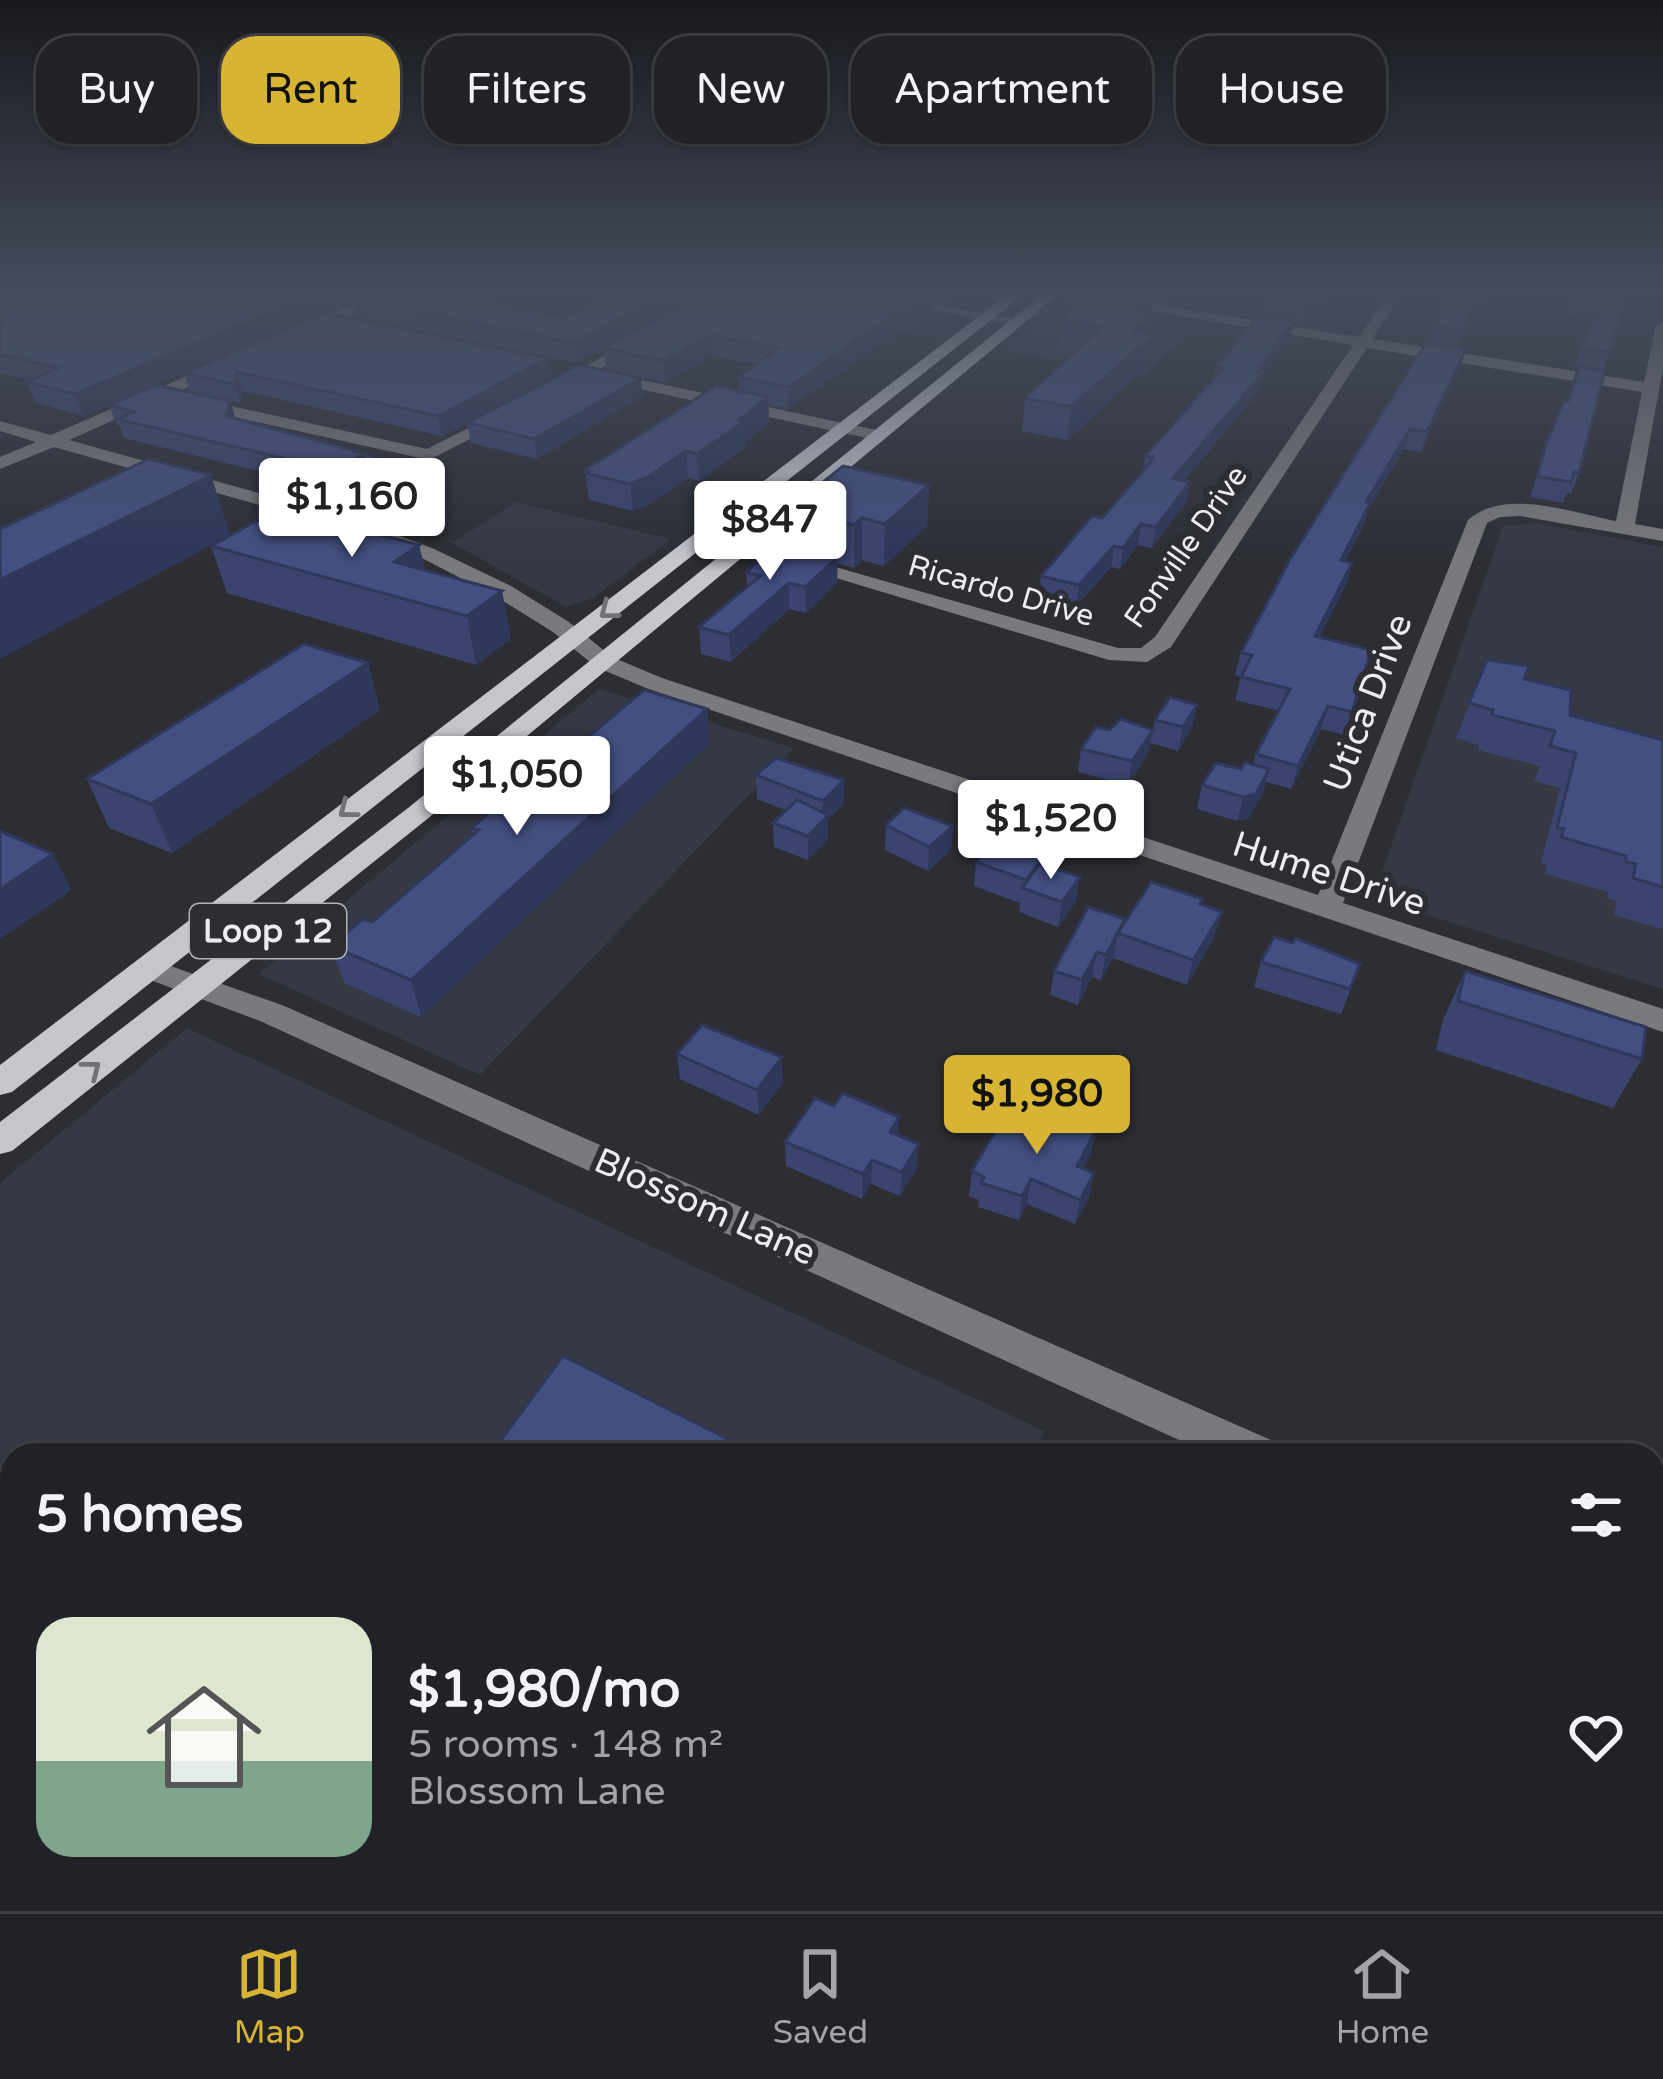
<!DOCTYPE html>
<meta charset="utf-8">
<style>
body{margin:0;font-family:"Varela Round",sans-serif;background:#2d2f33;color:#f1f3f6;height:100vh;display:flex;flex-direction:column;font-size:45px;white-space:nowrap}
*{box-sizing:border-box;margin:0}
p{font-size:39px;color:#a2a4a7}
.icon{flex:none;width:66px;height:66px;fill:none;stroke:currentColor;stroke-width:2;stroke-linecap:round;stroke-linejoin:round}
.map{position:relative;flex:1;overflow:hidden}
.details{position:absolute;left:0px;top:1443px;width:1665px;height:468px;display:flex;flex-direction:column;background:#212227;border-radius:36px 36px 0 0;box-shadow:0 3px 9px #0004,0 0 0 3px #3e3f44}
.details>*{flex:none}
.guide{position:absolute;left:36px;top:36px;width:1593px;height:108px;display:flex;gap:24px}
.price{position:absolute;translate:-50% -102px;padding:0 27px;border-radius:12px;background:#fff;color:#222;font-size:39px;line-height:78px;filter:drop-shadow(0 3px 6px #0008)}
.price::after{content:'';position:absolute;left:50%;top:72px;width:36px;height:27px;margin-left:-18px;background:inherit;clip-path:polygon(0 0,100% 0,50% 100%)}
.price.active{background:#d8b434;color:#111}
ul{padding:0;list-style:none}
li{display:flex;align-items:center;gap:36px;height:300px;padding:0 36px}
li span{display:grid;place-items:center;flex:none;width:336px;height:240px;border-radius:36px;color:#555}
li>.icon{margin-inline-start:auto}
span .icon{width:144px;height:144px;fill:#fffc;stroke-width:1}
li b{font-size:51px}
h2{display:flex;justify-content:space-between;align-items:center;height:144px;padding:0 36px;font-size:51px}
.chip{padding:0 42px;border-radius:36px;background:#212227;box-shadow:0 3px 9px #0004,0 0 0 3px #3e3f44;font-size:42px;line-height:108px}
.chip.active{background:#d8b434;color:#111}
.tabs{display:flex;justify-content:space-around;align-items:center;height:168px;border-top:3px solid #3e3f44;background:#212227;font-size:33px;color:#a2a4a7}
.tabs a{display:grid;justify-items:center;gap:6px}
.tabs .active{color:#d8b434}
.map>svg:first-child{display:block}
.built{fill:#353944}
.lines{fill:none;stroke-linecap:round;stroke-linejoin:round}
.minor{fill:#797a7d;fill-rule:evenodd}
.major{fill:#c5c7cd;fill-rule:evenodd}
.wall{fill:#3a446e}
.shaded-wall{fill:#2f375a}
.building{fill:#434f80;stroke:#2f375a;stroke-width:3}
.oneway{stroke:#717379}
.labels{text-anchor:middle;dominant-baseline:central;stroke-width:12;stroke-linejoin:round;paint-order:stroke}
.far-street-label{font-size:30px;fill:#ebedf0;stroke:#2c2e34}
.shield{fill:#2c2e34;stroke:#b2b4b8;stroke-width:3}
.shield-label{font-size:33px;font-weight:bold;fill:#ebedf0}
.street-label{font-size:36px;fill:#ebedf0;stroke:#2c2e34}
</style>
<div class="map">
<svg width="1663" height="1911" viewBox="0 0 1663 1911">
<rect width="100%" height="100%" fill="#2c2e34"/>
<g class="built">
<path d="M 1045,316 L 1181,338 L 1146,376 L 1003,351 Z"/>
<path d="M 516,502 L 671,539 L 593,598 L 566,607 L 445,539 L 455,541 Z"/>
<path d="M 1535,523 L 1663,547 L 1663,989 L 1373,898 L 1503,526 Z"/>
<path d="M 599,689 L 794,748 L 480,1075 L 259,974 Z"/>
<path d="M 187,1028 L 1044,1431 L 1034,1455 L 12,1455 L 12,1670 L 0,1662 L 0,1183 Z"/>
<path d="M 69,1899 L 841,1899 L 835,1911 L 68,1911 Z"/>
</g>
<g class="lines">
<g class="minor">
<path d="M 375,294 L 395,294 L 305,336 L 292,333 Z"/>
<path d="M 840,294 L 876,294 L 1027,321 L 1020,325 Z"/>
<path d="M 1051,294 L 1087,294 L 1359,337 L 1388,294 L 1402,294 L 1372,339 L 1644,382 L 1656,325 L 1663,321 L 1663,367 L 1635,524 L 1663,529 L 1663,541 L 1520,516 L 1500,517 L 1487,523 L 1343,903 L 1663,1009 L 1663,1032 L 646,688 L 596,667 L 553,632 L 495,596 L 418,556 L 348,530 L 54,447 L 0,469 L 0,457 L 36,442 L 0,431 L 0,421 L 51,435 L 217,363 L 229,363 L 229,369 L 69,440 L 362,522 L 432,548 L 511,586 L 569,622 L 612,657 L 662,678 L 1318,895 L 1468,520 C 1505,487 1572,513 1616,521 L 1642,392 L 1367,348 L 1171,647 L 1147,662 L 1109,660 L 693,535 L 710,531 L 1118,648 L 1141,648 L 1155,637 L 1353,345 Z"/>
<path d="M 635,338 L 648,341 L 562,391 L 548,388 Z"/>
<path d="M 604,372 L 876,430 L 885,435 L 876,440 L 598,380 L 596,377 Z"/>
<path d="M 195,398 L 427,449 L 498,413 L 513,417 L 429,460 L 189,407 L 187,403 Z"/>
<path d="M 148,958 L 282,1005 L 1273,1441 L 1279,1455 L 1212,1455 L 260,1021 L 137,975 L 133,968 Z"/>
<path d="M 1653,1619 L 1663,1623 L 1663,1670 L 1653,1666 Z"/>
</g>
<g class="major">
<path d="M 1008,294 L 1024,294 L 12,1092 L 0,1095 L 0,1065 Z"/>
<path d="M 1043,294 L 1059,294 L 426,820 L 12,1151 L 0,1154 L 0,1122 L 408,808 Z"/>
</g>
</g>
<g class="wall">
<path d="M 0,294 L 507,294 L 487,303 L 563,318 L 612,294 L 576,363 L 356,317 L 352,299 L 84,416 L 36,403 L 27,382 L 30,380 L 0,373 Z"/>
<path d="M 704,294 L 960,294 L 949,302 L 932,299 L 932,314 L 907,332 L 901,330 L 788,409 L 768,405 L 769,422 L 746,442 L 746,447 L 699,481 L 688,478 L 651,504 L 633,511 L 589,500 L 585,470 L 739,391 L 738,377 L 755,364 L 711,356 L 666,382 L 606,369 L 604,348 Z"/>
<path d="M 1088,294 L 1174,294 L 1166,302 L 1154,300 L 1147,334 L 1148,366 L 1067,440 L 1022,431 L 1025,398 L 1073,353 L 1057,350 L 1062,315 Z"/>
<path d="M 1273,294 L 1331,294 L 1315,316 L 1303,324 L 1294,322 L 1290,339 L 1261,378 L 1259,391 L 1184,481 L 1190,482 L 1186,502 L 1152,548 L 1138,545 L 1120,569 L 1111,567 L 1076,607 L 1039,598 L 1041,576 L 1102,518 L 1143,471 L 1145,456 L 1214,378 L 1216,367 L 1264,316 L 1267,300 Z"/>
<path d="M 1448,294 L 1486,294 L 1477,313 L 1473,312 L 1457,348 L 1466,349 L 1460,367 L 1421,452 L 1404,449 L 1368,510 L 1364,524 L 1345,561 L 1352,563 L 1346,585 L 1319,637 L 1371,650 L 1345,735 L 1321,729 L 1291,789 L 1266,782 L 1263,793 L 1249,818 L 1237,821 L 1197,809 L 1202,785 L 1253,764 L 1256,754 L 1279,711 L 1235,700 L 1241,677 L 1235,675 L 1241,653 L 1431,344 L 1433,337 L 1430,337 L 1435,319 Z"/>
<path d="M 1573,294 L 1627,294 L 1603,371 L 1579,473 L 1571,494 L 1567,493 L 1563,503 L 1530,497 L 1546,444 L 1567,401 L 1579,367 L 1574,366 L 1593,320 L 1565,316 Z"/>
<path d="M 548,358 L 551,377 L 442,436 L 243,391 L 240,403 L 190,392 L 184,373 Z"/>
<path d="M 641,378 L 643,396 L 537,459 L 471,443 L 467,423 Z"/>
<path d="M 230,401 L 235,419 L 396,462 L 406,505 L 376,509 L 368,475 L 339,491 L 124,438 L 120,426 L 116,424 L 109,405 Z"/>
<path d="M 929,485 L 927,526 L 884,566 L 862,560 L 854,568 L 837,563 L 837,583 L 806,613 L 789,609 L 731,662 L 701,654 L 699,627 L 747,586 L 746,572 L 801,546 L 797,544 L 797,503 Z"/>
<path d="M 419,545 L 425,570 L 502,591 L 511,639 L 476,665 L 227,593 L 211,546 Z"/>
<path d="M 1487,660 L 1524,679 L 1570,715 L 1663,740 L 1663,929 L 1614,915 L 1617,901 L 1607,898 L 1608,892 L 1545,874 L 1547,865 L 1541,863 L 1560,788 L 1534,781 L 1540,766 L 1478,750 L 1479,745 L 1456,738 Z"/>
<path d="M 368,663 L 380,710 L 172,853 L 109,828 L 87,779 Z"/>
<path d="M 1197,705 L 1192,728 L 1178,751 L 1150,743 L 1155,720 Z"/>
<path d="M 707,709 L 709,744 L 421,1017 L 344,983 L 331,946 L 372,922 L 473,836 L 471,828 L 546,773 Z"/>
<path d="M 1109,730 L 1153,730 L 1148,753 L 1128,785 L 1078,772 L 1081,749 Z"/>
<path d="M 756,775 L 844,804 L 828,819 L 828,839 L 808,860 L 774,847 L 773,823 L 786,810 L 757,799 Z"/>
<path d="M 886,825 L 953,826 L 951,850 L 928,871 L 885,850 Z"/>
<path d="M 976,862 L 1043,864 L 1076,901 L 1058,927 L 1019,912 L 1020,903 L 974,886 Z"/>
<path d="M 1202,905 L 1215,936 L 1187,985 L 1113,958 L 1101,980 L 1092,977 L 1078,1005 L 1050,995 L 1054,971 L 1125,919 Z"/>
<path d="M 1261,962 L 1360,964 L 1341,1014 L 1254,987 Z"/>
<path d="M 1465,971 L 1642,1059 L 1613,1108 L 1436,1050 L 1443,1020 Z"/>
<path d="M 677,1054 L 783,1082 L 759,1115 L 680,1079 Z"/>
<path d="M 1060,1124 L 1096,1130 L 1090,1155 L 1083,1169 L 1094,1173 L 1089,1197 L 1075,1224 L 1027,1204 L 1019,1220 L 978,1207 L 979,1200 L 969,1196 L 972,1171 L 1018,1129 Z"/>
<path d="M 898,1135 L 917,1168 L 900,1196 L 871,1184 L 862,1199 L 786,1166 L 785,1142 Z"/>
</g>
<g class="shaded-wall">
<path d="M 314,294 L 364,294 L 352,298 L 352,299 L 84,416 L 75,394 Z"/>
<path d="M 461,294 L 507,294 L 458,317 L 455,297 Z"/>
<path d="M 665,294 L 703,294 L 576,363 L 574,343 Z"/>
<path d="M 1149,294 L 1155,294 L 1146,341 L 1153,335 L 1148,366 L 1067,440 L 1071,407 L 1133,313 Z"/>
<path d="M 1322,294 L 1331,294 L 1315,316 L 1303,324 L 1307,306 Z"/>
<path d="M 933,295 L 932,314 L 907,332 L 908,311 Z"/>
<path d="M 1479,295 L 1473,312 L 1457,348 L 1463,330 Z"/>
<path d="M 901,310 L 901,330 L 788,409 L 788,387 Z"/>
<path d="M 1294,321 L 1290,339 L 1261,378 L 1259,391 L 1169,499 L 1173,478 Z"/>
<path d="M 710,335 L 711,356 L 666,382 L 664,361 Z"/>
<path d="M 1466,349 L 1460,367 L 1421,452 L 1427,432 Z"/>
<path d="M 548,358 L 551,377 L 442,436 L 438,416 Z"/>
<path d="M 237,372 L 243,391 L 240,403 L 234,384 Z"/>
<path d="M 641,378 L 643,396 L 537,459 L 534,439 Z"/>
<path d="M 768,397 L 769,422 L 746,442 L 746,447 L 699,481 L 697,454 Z"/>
<path d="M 230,401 L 236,420 L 226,416 Z"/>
<path d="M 1410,429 L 1404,449 L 1368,510 L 1364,524 L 1335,582 L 1341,560 L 1366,502 Z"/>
<path d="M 686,451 L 688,478 L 651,504 L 633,511 L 630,484 Z"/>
<path d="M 364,454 L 368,474 L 339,491 L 334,470 Z"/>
<path d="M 211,475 L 230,535 L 0,659 L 0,580 Z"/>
<path d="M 1190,482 L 1186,502 L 1152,548 L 1156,527 Z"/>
<path d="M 401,484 L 406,505 L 376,509 L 371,488 Z"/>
<path d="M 929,485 L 927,526 L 884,566 L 885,524 Z"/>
<path d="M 442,497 L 446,518 L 416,522 L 412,501 Z"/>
<path d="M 862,518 L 862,560 L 854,568 L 854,525 Z"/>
<path d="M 1141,524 L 1138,545 L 1120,569 L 1123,548 Z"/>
<path d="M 419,545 L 430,592 L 394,562 Z"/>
<path d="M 1114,546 L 1111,567 L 1076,607 L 1079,585 Z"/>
<path d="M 838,557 L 837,583 L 806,613 L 805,587 Z"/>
<path d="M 1352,563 L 1346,585 L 1308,659 L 1315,636 Z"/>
<path d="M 789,583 L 789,609 L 731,662 L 729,635 Z"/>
<path d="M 502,591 L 511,639 L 476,665 L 467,616 Z"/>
<path d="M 368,663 L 380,710 L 172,853 L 151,804 Z"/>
<path d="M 1197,705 L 1192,728 L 1178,751 L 1183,727 Z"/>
<path d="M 1328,706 L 1321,729 L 1291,789 L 1298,766 Z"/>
<path d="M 707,709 L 709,744 L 421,1017 L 411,980 Z"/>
<path d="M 1153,730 L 1148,753 L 1128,785 L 1132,761 Z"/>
<path d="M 1269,769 L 1263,793 L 1249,818 L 1237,821 L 1243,797 Z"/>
<path d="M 844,780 L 844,804 L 828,819 L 828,839 L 808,860 L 808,836 L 823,821 L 823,801 Z"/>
<path d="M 953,826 L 951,850 L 928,871 L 929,847 Z"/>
<path d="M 53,854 L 72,890 L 0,939 L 0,889 Z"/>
<path d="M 1080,877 L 1076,901 L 1058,927 L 1062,902 Z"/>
<path d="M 1222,912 L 1215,936 L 1187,985 L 1193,960 Z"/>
<path d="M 1118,933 L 1113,957 L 1101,980 L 1106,955 Z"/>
<path d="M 1097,952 L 1092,977 L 1078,1005 L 1082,980 Z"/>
<path d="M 782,1057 L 783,1082 L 759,1115 L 757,1090 Z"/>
<path d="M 899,1117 L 898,1141 L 890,1132 Z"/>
<path d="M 1096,1130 L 1090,1155 L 1072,1191 L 1077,1166 Z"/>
<path d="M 919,1144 L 917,1168 L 900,1196 L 902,1172 Z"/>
<path d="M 872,1160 L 871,1184 L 862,1199 L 863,1174 Z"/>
<path d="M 1094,1173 L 1089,1197 L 1075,1224 L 1080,1200 Z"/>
<path d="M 1031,1179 L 1027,1204 L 1019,1220 L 1022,1196 Z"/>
<path d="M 716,1899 L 732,1899 L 726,1911 L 710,1911 Z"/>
</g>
<g class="building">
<path d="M 16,294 L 314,294 L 75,394 L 27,382 L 58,368 L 0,354 L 0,301 Z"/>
<path d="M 358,294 L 461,294 L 455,297 L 563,318 L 612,294 L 665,294 L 574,343 L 352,298 Z"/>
<path d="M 704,294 L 930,294 L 933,295 L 908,311 L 901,310 L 788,387 L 738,377 L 778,348 L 710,335 L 664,361 L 604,348 Z"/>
<path d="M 1088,294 L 1149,294 L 1133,313 L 1149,316 L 1133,331 L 1153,335 L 1071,407 L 1025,398 L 1101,327 L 1060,320 L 1066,316 L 1062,315 Z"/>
<path d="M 1273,294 L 1322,294 L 1307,306 L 1267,300 Z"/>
<path d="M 1448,294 L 1483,294 L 1479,295 L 1463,330 L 1436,326 L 1440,320 L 1435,319 Z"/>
<path d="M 1573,294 L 1627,294 L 1610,353 L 1580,348 L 1602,303 L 1571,299 Z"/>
<path d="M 324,313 L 548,358 L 438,416 L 237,372 L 234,384 L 184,373 Z"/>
<path d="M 1259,315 L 1294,321 L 1257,372 L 1263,373 L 1173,478 L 1190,482 L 1156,527 L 1141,524 L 1123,548 L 1114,546 L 1079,585 L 1041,576 L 1092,516 L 1102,518 L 1150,463 L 1153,457 L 1145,456 L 1223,368 L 1216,367 Z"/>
<path d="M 1426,343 L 1466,349 L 1427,432 L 1410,429 L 1366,502 L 1370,503 L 1341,560 L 1352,563 L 1315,636 L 1371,650 L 1352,712 L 1328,706 L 1298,766 L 1256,754 L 1290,689 L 1241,677 L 1252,655 L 1241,653 L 1289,561 Z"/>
<path d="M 579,365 L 641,378 L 534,439 L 467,423 Z"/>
<path d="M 1579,367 L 1605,371 L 1579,473 L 1574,472 L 1571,482 L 1537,476 L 1546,444 L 1564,400 L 1568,401 Z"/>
<path d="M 156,385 L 230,401 L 226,416 L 396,462 L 401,484 L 371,488 L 364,454 L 334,470 L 117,419 L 134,412 L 109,405 Z"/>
<path d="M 716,386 L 768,397 L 739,420 L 745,421 L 697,454 L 686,451 L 648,477 L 630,484 L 585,473 L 589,471 L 585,470 Z"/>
<path d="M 149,459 L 211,475 L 0,580 L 0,529 Z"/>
<path d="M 432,459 L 442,497 L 412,501 L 404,467 Z"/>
<path d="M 843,466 L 929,485 L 885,524 L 862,518 L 854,525 L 800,511 L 807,505 L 797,503 Z"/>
<path d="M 280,508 L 419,545 L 394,562 L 502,591 L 467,616 L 211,546 Z"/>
<path d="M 783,541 L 838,557 L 805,587 L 789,583 L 729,635 L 699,627 L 760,576 L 746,572 Z"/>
<path d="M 304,644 L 368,663 L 151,804 L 87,779 Z"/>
<path d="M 1487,660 L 1529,666 L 1524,679 L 1571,690 L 1570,715 L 1663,740 L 1663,887 L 1633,878 L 1636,864 L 1626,862 L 1626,856 L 1561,837 L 1564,829 L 1557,827 L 1576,753 L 1550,746 L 1555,731 L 1492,715 L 1493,710 L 1469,703 Z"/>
<path d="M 644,690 L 707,709 L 411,980 L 331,946 L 363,919 L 372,922 L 479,830 L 471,828 L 539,771 L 546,773 Z"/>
<path d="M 1170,697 L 1197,705 L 1183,727 L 1155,720 Z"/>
<path d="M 1121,719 L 1153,730 L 1132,761 L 1081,749 L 1096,727 L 1109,730 Z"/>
<path d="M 776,758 L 844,780 L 823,801 L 756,775 Z"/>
<path d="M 1245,762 L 1269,769 L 1256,794 L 1243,797 L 1202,785 L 1216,763 L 1241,769 Z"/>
<path d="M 797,800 L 828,815 L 808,836 L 773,823 Z"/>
<path d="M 904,808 L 953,826 L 929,847 L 886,825 Z"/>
<path d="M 0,831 L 53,854 L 0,889 Z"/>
<path d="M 991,840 L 1045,855 L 1026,880 L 976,862 Z"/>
<path d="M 1040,863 L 1080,877 L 1062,902 L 1022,888 Z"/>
<path d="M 1151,882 L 1203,899 L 1200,904 L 1222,912 L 1193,960 L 1118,933 Z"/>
<path d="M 1088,907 L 1125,919 L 1106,955 L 1097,952 L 1082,980 L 1054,971 Z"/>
<path d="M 1274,937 L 1293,943 L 1295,938 L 1360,964 L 1350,989 L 1261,962 Z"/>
<path d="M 1465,971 L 1646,1027 L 1642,1059 L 1458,1001 Z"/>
<path d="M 702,1025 L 782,1057 L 757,1090 L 677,1054 Z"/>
<path d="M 843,1093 L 899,1117 L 890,1132 L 919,1144 L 902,1172 L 872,1160 L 863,1174 L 785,1142 L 815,1098 L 834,1106 Z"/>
<path d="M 1027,1114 L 1033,1114 L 1060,1124 L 1064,1117 L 1096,1130 L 1077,1166 L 1094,1173 L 1080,1200 L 1031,1179 L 1022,1196 L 981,1183 L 984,1177 L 972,1171 L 999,1124 L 1018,1129 Z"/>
<path d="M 563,1356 L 759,1455 L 490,1455 Z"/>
<path d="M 252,1899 L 716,1899 L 710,1911 L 268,1911 Z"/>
</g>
<defs><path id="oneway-chevron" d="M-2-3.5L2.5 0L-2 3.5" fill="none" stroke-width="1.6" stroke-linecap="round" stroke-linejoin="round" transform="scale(3)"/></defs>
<g class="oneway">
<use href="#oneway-chevron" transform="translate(608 611) rotate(142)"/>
<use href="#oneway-chevron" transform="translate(347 810) rotate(142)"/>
<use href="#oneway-chevron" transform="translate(92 1069) rotate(-38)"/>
</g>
<linearGradient id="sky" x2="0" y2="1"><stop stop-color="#18191d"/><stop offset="0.52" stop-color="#454c5c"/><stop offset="1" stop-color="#454c5c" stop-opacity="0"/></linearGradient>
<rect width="1663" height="562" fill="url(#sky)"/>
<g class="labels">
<g class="far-street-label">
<text transform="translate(1186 547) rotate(-55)">Fonville Drive</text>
<text transform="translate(1001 591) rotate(16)">Ricardo Drive</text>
</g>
<rect class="shield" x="190" y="904" width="156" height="54" rx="9"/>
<g class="shield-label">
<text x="268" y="931">Loop 12</text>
</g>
<g class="street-label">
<text transform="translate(1368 703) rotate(-69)">Utica Drive</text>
<text transform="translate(1329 874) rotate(18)">Hume Drive</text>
<text transform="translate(705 1207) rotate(24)">Blossom Lane</text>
</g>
</g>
</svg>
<b class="price" style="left:352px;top:560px">$1,160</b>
<b class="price" style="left:770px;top:583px">$847</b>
<b class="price" style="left:517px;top:838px">$1,050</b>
<b class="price" style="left:1051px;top:882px">$1,520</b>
<b class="price active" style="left:1037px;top:1157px">$1,980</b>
<div class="guide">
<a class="chip">Buy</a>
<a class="chip active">Rent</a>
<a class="chip">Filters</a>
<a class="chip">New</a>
<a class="chip">Apartment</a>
<a class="chip">House</a>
</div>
<section class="details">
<h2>5 homes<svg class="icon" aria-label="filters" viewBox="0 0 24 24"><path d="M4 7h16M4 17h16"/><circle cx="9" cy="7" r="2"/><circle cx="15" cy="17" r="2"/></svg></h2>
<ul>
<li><span style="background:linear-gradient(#dfe7d0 60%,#7fa58c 0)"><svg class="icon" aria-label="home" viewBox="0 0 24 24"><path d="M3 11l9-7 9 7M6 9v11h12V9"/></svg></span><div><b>$1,980/mo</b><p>5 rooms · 148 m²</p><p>Blossom Lane</p></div><svg class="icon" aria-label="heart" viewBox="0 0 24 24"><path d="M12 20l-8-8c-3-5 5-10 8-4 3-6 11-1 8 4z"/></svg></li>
</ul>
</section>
</div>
<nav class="tabs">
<a class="active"><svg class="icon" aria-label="map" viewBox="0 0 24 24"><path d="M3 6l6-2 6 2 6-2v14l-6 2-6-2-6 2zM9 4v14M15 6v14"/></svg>Map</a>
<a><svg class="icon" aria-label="saved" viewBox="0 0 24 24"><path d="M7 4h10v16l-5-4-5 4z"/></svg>Saved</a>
<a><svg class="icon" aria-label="home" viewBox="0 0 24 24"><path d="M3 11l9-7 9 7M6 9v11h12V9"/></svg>Home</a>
</nav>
